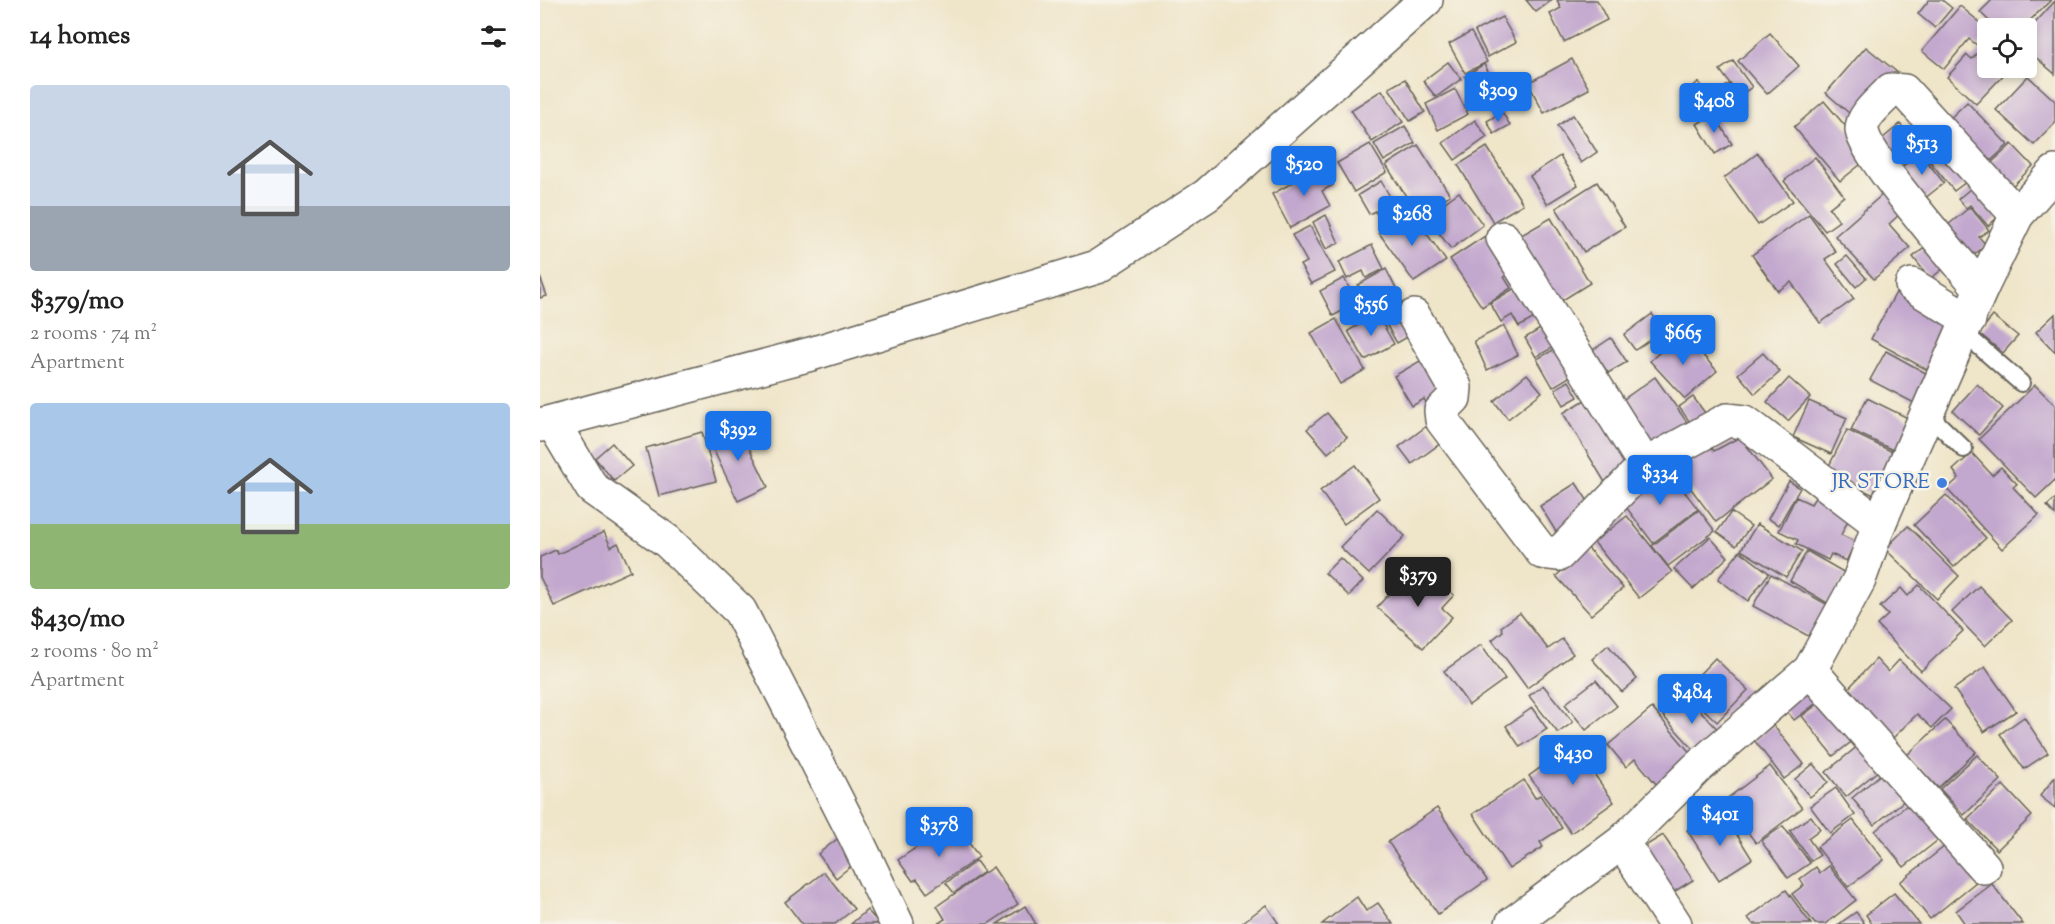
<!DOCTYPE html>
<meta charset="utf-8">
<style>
body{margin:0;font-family:"Sorts Mill Goudy",serif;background:#f2f2f2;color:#222;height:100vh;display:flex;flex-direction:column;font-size:22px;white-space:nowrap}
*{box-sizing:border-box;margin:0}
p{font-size:20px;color:#767676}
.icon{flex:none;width:33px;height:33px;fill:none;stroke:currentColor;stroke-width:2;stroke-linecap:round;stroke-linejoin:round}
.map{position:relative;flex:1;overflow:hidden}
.side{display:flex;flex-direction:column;background:#fff;width:540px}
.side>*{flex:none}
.controls{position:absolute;left:1437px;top:18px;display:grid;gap:12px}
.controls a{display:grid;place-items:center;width:60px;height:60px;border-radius:6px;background:#fff;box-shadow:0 3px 9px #0003;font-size:30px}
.price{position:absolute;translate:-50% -51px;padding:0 14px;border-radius:6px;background:#1a73e8;color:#fff;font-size:20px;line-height:39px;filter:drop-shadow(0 2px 3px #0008)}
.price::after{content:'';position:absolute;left:50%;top:36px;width:18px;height:14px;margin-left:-9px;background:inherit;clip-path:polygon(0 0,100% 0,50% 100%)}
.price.active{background:#222;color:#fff}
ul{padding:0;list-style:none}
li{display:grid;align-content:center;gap:12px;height:318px;padding:0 30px}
li span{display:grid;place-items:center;height:186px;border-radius:6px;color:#555}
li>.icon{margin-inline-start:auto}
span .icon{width:108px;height:108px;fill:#fffc;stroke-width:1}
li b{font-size:26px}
h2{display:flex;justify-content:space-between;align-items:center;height:72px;padding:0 30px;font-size:26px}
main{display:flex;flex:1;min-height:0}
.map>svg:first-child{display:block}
.building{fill:#c2a7ce}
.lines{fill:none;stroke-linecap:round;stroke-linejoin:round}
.lane-casing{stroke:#666259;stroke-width:20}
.street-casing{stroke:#666259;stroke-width:36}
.lane{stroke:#fff;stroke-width:16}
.street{stroke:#fff;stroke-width:33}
.shop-dot{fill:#3f7fe0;stroke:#f7f3e8;stroke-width:2}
.labels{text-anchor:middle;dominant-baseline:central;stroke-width:5;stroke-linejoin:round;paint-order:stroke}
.shop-label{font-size:21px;fill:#366cbe;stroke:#f7f3e8;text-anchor:end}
</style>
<main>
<section class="side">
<h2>14 homes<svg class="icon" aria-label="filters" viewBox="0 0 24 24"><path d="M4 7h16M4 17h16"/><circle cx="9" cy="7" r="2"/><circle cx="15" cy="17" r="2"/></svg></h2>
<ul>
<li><span style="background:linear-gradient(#c9d6e8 65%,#9aa5b1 0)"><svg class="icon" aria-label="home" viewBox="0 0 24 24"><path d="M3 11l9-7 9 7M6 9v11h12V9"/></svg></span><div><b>$379/mo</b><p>2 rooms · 74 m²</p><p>Apartment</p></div></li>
<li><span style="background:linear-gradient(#a9c7e8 65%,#8fb573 0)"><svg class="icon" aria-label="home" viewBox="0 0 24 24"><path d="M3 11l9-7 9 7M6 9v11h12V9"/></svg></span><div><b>$430/mo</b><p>2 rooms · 80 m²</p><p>Apartment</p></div></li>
</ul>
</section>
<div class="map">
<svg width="1515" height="924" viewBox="0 0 1515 924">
<rect width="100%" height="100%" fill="#f7f3e8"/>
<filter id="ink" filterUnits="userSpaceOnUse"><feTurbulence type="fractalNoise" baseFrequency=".0167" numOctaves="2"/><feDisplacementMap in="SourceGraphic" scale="12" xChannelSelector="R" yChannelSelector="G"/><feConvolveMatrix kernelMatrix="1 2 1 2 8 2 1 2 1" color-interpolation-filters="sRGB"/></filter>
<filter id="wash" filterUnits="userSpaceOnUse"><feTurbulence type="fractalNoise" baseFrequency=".008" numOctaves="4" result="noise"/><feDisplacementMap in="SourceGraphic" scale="24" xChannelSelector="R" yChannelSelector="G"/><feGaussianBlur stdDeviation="1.35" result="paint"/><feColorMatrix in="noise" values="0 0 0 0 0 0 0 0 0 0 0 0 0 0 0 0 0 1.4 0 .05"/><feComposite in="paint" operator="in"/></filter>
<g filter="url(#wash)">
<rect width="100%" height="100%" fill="#efe5c9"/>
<g id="blocks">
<g class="building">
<path d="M 986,0 L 1012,0 L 996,12 Z"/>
<path d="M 1017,0 L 1057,0 L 1067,20 L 1024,42 L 1010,14 L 1021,8 Z"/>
<path d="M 1389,0 L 1402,0 L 1412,8 L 1395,28 L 1378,14 Z"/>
<path d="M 1452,0 L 1511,0 L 1482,28 L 1456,28 L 1440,12 Z"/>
<path d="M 1515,1 L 1515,74 L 1486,49 L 1486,33 Z"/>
<path d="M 1420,6 L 1448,29 L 1448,34 L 1438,46 L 1429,39 L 1404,69 L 1382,51 Z"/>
<path d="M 962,17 L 976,42 L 948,57 L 935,31 Z"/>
<path d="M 931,32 L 947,62 L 925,73 L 909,44 Z"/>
<path d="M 1230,33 L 1259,66 L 1227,94 L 1198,61 Z"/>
<path d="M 1448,43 L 1448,68 L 1470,68 L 1436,104 L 1407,77 L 1427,55 L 1432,59 Z"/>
<path d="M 1326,47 L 1358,73 L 1317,120 L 1286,93 Z"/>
<path d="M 1032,59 L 1049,89 L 1004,113 L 988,83 Z"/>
<path d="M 1193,61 L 1212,87 L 1199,96 L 1180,70 Z"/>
<path d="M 908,62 L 921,79 L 896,97 L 883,81 Z"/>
<path d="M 944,64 L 951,76 L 931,88 L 925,76 Z"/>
<path d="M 1488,76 L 1515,101 L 1515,123 L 1494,145 L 1456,110 Z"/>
<path d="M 865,79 L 885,112 L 870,121 L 849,88 Z"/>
<path d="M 1159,82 L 1177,107 L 1164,117 L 1146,91 Z"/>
<path d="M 1189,84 L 1205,106 L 1188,118 L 1172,96 Z"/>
<path d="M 915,89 L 928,114 L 898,130 L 886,104 Z"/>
<path d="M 842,90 L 863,122 L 832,142 L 811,110 Z"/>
<path d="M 1284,101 L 1331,156 L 1300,181 L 1254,127 Z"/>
<path d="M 1427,102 L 1468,145 L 1442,169 L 1402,126 Z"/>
<path d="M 962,112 L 970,125 L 954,134 L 947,121 Z"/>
<path d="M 1174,114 L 1192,144 L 1175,154 L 1157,124 Z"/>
<path d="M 1033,115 L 1057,152 L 1041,163 L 1017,126 Z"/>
<path d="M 935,120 L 947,137 L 915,160 L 903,143 Z"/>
<path d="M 1360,124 L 1375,143 L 1352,162 L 1337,143 Z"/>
<path d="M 865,126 L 875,143 L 844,161 L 834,144 Z"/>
<path d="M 1403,137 L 1434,176 L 1414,191 L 1383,153 Z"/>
<path d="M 830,144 L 847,172 L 814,192 L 797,163 Z"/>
<path d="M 1472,144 L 1493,166 L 1463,195 L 1441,172 Z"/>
<path d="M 878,145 L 910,195 L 878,215 L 846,165 Z"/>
<path d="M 947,147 L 983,204 L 953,222 L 918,165 Z"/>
<path d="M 1218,153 L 1253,201 L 1218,225 L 1184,178 Z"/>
<path d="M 1380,153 L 1404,183 L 1384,199 L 1360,168 Z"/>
<path d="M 1020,156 L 1038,185 L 1007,204 L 990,176 Z"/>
<path d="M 1275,157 L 1304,196 L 1289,208 L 1299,221 L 1285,231 L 1244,181 Z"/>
<path d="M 783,166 L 793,185 L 782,191 L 790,206 L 750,228 L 732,194 Z"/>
<path d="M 1442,179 L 1458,217 L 1448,226 L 1430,205 L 1426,208 L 1418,199 Z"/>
<path d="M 841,181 L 860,214 L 843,224 L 835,211 L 829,214 L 818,195 Z"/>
<path d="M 1057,182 L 1085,227 L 1044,252 L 1016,208 Z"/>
<path d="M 1352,186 L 1369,206 L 1349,224 L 1370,248 L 1334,279 L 1295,236 Z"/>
<path d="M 919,192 L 943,225 L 911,249 L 886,216 Z"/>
<path d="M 1430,207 L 1449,230 L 1439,237 L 1446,245 L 1429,259 L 1403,229 Z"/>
<path d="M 871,211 L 906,261 L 874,282 L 839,233 Z"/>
<path d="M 1269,214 L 1296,252 L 1285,259 L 1314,299 L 1280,323 L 1251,282 L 1238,291 L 1212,255 Z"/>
<path d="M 786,215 L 799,243 L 786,249 L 773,222 Z"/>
<path d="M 1011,218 L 1050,283 L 1018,303 L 978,237 Z"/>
<path d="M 770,226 L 795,272 L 771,284 L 760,265 L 767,262 L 752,235 Z"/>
<path d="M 951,232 L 975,269 L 964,277 L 971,288 L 942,307 L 910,259 Z"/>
<path d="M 1392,242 L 1409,264 L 1390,279 L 1373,257 Z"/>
<path d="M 832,245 L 844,269 L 826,278 L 823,271 L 807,279 L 799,262 Z"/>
<path d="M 1307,256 L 1326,278 L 1316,287 L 1297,264 Z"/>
<path d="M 846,269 L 860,296 L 832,311 L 818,285 Z"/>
<path d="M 0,277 L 7,296 L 0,298 Z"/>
<path d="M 804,278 L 817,303 L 793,316 L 780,291 Z"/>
<path d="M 985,282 L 1003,313 L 979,327 L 972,315 L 961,322 L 950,303 Z"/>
<path d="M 1359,287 L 1419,320 L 1391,372 L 1331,339 Z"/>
<path d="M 860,300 L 878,331 L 857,343 L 839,312 Z"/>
<path d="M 837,314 L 854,344 L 825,360 L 808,331 Z"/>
<path d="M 1112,314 L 1124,330 L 1095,350 L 1084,335 Z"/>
<path d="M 1515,314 L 1515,352 L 1496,332 Z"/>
<path d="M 1453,316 L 1478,336 L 1463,353 L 1439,333 Z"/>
<path d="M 796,319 L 825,370 L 800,384 L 771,333 Z"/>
<path d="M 1012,322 L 1024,341 L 996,357 L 985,338 Z"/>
<path d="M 964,326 L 978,355 L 947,370 L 934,341 Z"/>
<path d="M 1142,332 L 1177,371 L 1145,399 L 1110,361 Z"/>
<path d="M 1071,338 L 1087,362 L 1068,373 L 1053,350 Z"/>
<path d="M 1024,344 L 1034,374 L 1013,387 L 997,359 Z"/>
<path d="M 1346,351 L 1393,377 L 1378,405 L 1330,380 Z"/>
<path d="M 1223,353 L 1240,372 L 1215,394 L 1198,374 Z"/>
<path d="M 887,357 L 909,396 L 889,408 L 884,399 L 872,406 L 854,376 Z"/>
<path d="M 987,374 L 1002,392 L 968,419 L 954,401 Z"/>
<path d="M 1115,377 L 1149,425 L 1105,455 L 1077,404 Z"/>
<path d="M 1249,378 L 1270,397 L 1248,421 L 1227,402 Z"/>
<path d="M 1029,381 L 1038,397 L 1024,405 L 1015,389 Z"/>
<path d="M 1437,384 L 1463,408 L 1439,435 L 1413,411 Z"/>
<path d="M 1495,385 L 1515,405 L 1515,480 L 1496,498 L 1439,439 Z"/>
<path d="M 1055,394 L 1098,465 L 1066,484 L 1023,413 Z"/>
<path d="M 1153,397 L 1169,418 L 1155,429 L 1139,407 Z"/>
<path d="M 1327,398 L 1372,420 L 1357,452 L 1311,430 Z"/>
<path d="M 1269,401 L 1307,418 L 1291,454 L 1253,437 Z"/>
<path d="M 787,413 L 807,437 L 788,453 L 767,429 Z"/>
<path d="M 190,421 L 197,436 L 202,433 L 228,487 L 198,501 L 172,447 L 178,445 L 171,430 Z"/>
<path d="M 888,425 L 901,443 L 872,464 L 859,447 Z"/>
<path d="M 1307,430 L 1359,455 L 1338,497 L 1286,472 Z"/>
<path d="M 162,432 L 176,481 L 119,496 L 106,448 Z"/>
<path d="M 1200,437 L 1232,479 L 1176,522 L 1131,462 L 1167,442 L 1174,451 Z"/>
<path d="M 72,443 L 92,466 L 74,481 L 55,458 Z"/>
<path d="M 1432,453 L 1452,475 L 1461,467 L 1477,484 L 1473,487 L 1499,515 L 1462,549 L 1407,489 L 1419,478 L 1413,470 Z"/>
<path d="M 815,465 L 839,498 L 804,524 L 780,491 Z"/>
<path d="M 1127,469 L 1158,509 L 1113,543 L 1083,503 Z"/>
<path d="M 1249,481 L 1260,488 L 1239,525 L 1228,519 Z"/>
<path d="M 1036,483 L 1055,512 L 1018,535 L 1000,506 Z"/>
<path d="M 1406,495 L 1446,538 L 1414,567 L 1374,525 Z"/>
<path d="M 1276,496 L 1311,514 L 1301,535 L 1316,542 L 1306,561 L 1291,554 L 1288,560 L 1256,544 L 1258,540 L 1239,531 L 1256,497 L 1271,504 Z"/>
<path d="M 1515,499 L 1515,515 L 1507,506 Z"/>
<path d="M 837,509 L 865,536 L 829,574 L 800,547 Z"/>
<path d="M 1159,510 L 1175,531 L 1128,566 L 1112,546 Z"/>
<path d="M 1191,512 L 1211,526 L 1196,546 L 1177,532 Z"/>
<path d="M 1087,516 L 1132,572 L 1099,598 L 1054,542 Z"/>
<path d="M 1217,524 L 1262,551 L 1246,577 L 1201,550 Z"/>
<path d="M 1368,526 L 1419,576 L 1397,599 L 1345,549 Z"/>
<path d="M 64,532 L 71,547 L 78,543 L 91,571 L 14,606 L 0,577 L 0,557 L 16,550 L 18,554 Z"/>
<path d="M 1170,537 L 1188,557 L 1153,589 L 1134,569 Z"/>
<path d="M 1048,548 L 1083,588 L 1051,615 L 1016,576 Z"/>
<path d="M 1200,551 L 1229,573 L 1208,601 L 1178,579 Z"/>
<path d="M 1267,551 L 1307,574 L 1289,604 L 1250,581 Z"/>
<path d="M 800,558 L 823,581 L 809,596 L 785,573 Z"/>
<path d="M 891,574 L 914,595 L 902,608 L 912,617 L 883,648 L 837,607 L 866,576 L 879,587 Z"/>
<path d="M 1231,574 L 1290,606 L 1272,638 L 1213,606 Z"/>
<path d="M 1379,585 L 1423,631 L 1381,671 L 1337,625 L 1348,615 L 1340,607 L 1361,588 L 1368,596 Z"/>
<path d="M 1439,586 L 1472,620 L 1445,646 L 1412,612 Z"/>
<path d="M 980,613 L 1008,649 L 1022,639 L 1033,654 L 987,688 L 952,640 L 963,631 L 961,627 Z"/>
<path d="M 941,645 L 965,679 L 929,705 L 904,671 Z"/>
<path d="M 1068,645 L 1097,679 L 1082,692 L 1052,659 Z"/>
<path d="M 1175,658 L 1208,690 L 1177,722 L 1144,690 Z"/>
<path d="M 1336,659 L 1348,672 L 1359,660 L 1411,709 L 1392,728 L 1377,714 L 1353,738 L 1305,692 Z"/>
<path d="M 1445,667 L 1476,711 L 1444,732 L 1414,689 Z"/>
<path d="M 1056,680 L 1077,706 L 1046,730 L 1025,704 Z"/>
<path d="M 1003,685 L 1033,722 L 1018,733 L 989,696 Z"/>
<path d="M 1269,688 L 1279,701 L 1254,720 L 1243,707 Z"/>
<path d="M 1146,695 L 1181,733 L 1158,754 L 1123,716 Z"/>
<path d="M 1288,696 L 1319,736 L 1293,756 L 1262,716 Z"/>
<path d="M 992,708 L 1007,729 L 980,747 L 966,726 Z"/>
<path d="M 1112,708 L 1152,755 L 1117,785 L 1095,759 L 1086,767 L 1068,745 Z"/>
<path d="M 1484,717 L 1508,753 L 1484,769 L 1460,734 Z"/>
<path d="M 1405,720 L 1436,752 L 1398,788 L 1367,755 Z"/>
<path d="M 1233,725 L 1264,764 L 1244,779 L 1214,740 Z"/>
<path d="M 1041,738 L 1063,767 L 1054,774 L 1074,802 L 1031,833 L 989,776 Z"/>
<path d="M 1324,741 L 1344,766 L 1306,797 L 1286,772 Z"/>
<path d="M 1437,755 L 1461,780 L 1424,815 L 1400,789 Z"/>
<path d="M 1273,764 L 1288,782 L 1270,797 L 1255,779 Z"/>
<path d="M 1352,765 L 1375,792 L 1334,825 L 1312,798 Z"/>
<path d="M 1230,766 L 1262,808 L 1216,843 L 1184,801 Z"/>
<path d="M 1515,777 L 1515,808 L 1500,796 Z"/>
<path d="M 984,780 L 995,798 L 1000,795 L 1022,828 L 1000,842 L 1003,847 L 969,869 L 933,814 Z"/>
<path d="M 1463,785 L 1492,816 L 1457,850 L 1427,819 Z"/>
<path d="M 1296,788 L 1315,815 L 1290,833 L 1270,806 Z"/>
<path d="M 1377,797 L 1407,833 L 1364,867 L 1335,831 Z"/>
<path d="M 897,808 L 947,880 L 898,914 L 848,842 Z"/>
<path d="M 399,814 L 406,824 L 381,843 L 373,833 Z"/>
<path d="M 1271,816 L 1280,829 L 1268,838 L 1280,855 L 1271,861 L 1250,831 Z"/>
<path d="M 1186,817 L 1212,859 L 1179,880 L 1147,830 L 1160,822 L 1165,830 Z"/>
<path d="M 1313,820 L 1344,860 L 1308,887 L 1277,847 Z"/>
<path d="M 414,822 L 439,857 L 387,893 L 377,879 L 373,881 L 358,860 Z"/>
<path d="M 1243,826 L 1270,863 L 1248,878 L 1221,841 Z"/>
<path d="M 1123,835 L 1153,880 L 1132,893 L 1102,848 Z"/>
<path d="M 301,836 L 320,859 L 296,878 L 278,854 Z"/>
<path d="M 1415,838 L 1446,874 L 1390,919 L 1360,882 Z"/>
<path d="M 436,861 L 444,872 L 414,893 L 406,883 Z"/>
<path d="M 1289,866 L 1316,900 L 1285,924 L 1275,924 L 1252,894 L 1264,885 L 1260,879 L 1276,867 L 1280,873 Z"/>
<path d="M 453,867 L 478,904 L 448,924 L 397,924 L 405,919 L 397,906 Z"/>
<path d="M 284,872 L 314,909 L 295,924 L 262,924 L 245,902 Z"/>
<path d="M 1452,884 L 1483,924 L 1425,924 L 1416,911 Z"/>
<path d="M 1246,890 L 1271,924 L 1213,924 L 1208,918 Z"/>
<path d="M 1354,893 L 1379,924 L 1332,924 L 1326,915 Z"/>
<path d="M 817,897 L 826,911 L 838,903 L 853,924 L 782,924 Z"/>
<path d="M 726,905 L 739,924 L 705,924 L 703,922 Z"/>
<path d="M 485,906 L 496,924 L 457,924 Z"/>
<path d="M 327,910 L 338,922 L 337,924 L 311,924 Z"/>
<path d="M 1316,912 L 1325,924 L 1299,924 Z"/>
</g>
</g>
</g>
<g filter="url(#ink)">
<use href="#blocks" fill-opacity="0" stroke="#666259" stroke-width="1.5"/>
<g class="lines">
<defs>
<g id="lane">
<path d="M 1424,333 L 1481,383"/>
<path d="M 1388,414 L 1424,449"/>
</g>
<g id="street">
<path d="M 963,238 L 1105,465"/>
<path d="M 1372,285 L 1429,320"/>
<path d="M 1441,289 C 1420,264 1324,154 1322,130 C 1321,116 1342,100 1351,90 L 1364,91 L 1477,215"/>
<path d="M 874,316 L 915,387 L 914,398 L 901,411 L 902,420 L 1002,552 L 1019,554 L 1105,465 L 1187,420 L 1205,422 L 1339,524"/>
<path d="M 13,423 L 52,488 L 127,541 L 200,611 L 315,836 L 357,924"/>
<path d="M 0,425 L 271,354 L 557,267 L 667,195 L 886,0"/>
<path d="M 1270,670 L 1444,867"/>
<path d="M 1082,842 L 1135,924"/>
<path d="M 972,924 L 1082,842 L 1157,768 L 1270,670 L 1319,580 L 1339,524 L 1441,289 L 1477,215 L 1515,172"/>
</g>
</defs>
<use href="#lane" class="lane-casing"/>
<use href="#street" class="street-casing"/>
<use href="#lane" class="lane"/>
<use href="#street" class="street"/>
</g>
</g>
<circle class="shop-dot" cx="1402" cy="483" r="6"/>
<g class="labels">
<g class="shop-label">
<text x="1390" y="483">JR STORE</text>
</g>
</g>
</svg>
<div class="controls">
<a><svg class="icon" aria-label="locate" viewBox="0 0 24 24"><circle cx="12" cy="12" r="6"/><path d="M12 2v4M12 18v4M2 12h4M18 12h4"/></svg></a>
</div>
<b class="price" style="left:958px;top:123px">$309</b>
<b class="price" style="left:1174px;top:134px">$408</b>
<b class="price" style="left:1382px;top:176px">$513</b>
<b class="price" style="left:764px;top:197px">$520</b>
<b class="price" style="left:872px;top:247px">$268</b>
<b class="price" style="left:831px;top:337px">$556</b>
<b class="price" style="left:1143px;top:366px">$665</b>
<b class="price" style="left:198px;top:462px">$392</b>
<b class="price" style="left:1120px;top:506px">$334</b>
<b class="price active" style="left:878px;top:608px">$379</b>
<b class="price" style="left:1152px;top:725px">$484</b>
<b class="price" style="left:1033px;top:786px">$430</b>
<b class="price" style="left:1180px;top:847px">$401</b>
<b class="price" style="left:399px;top:858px">$378</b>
</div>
</main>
